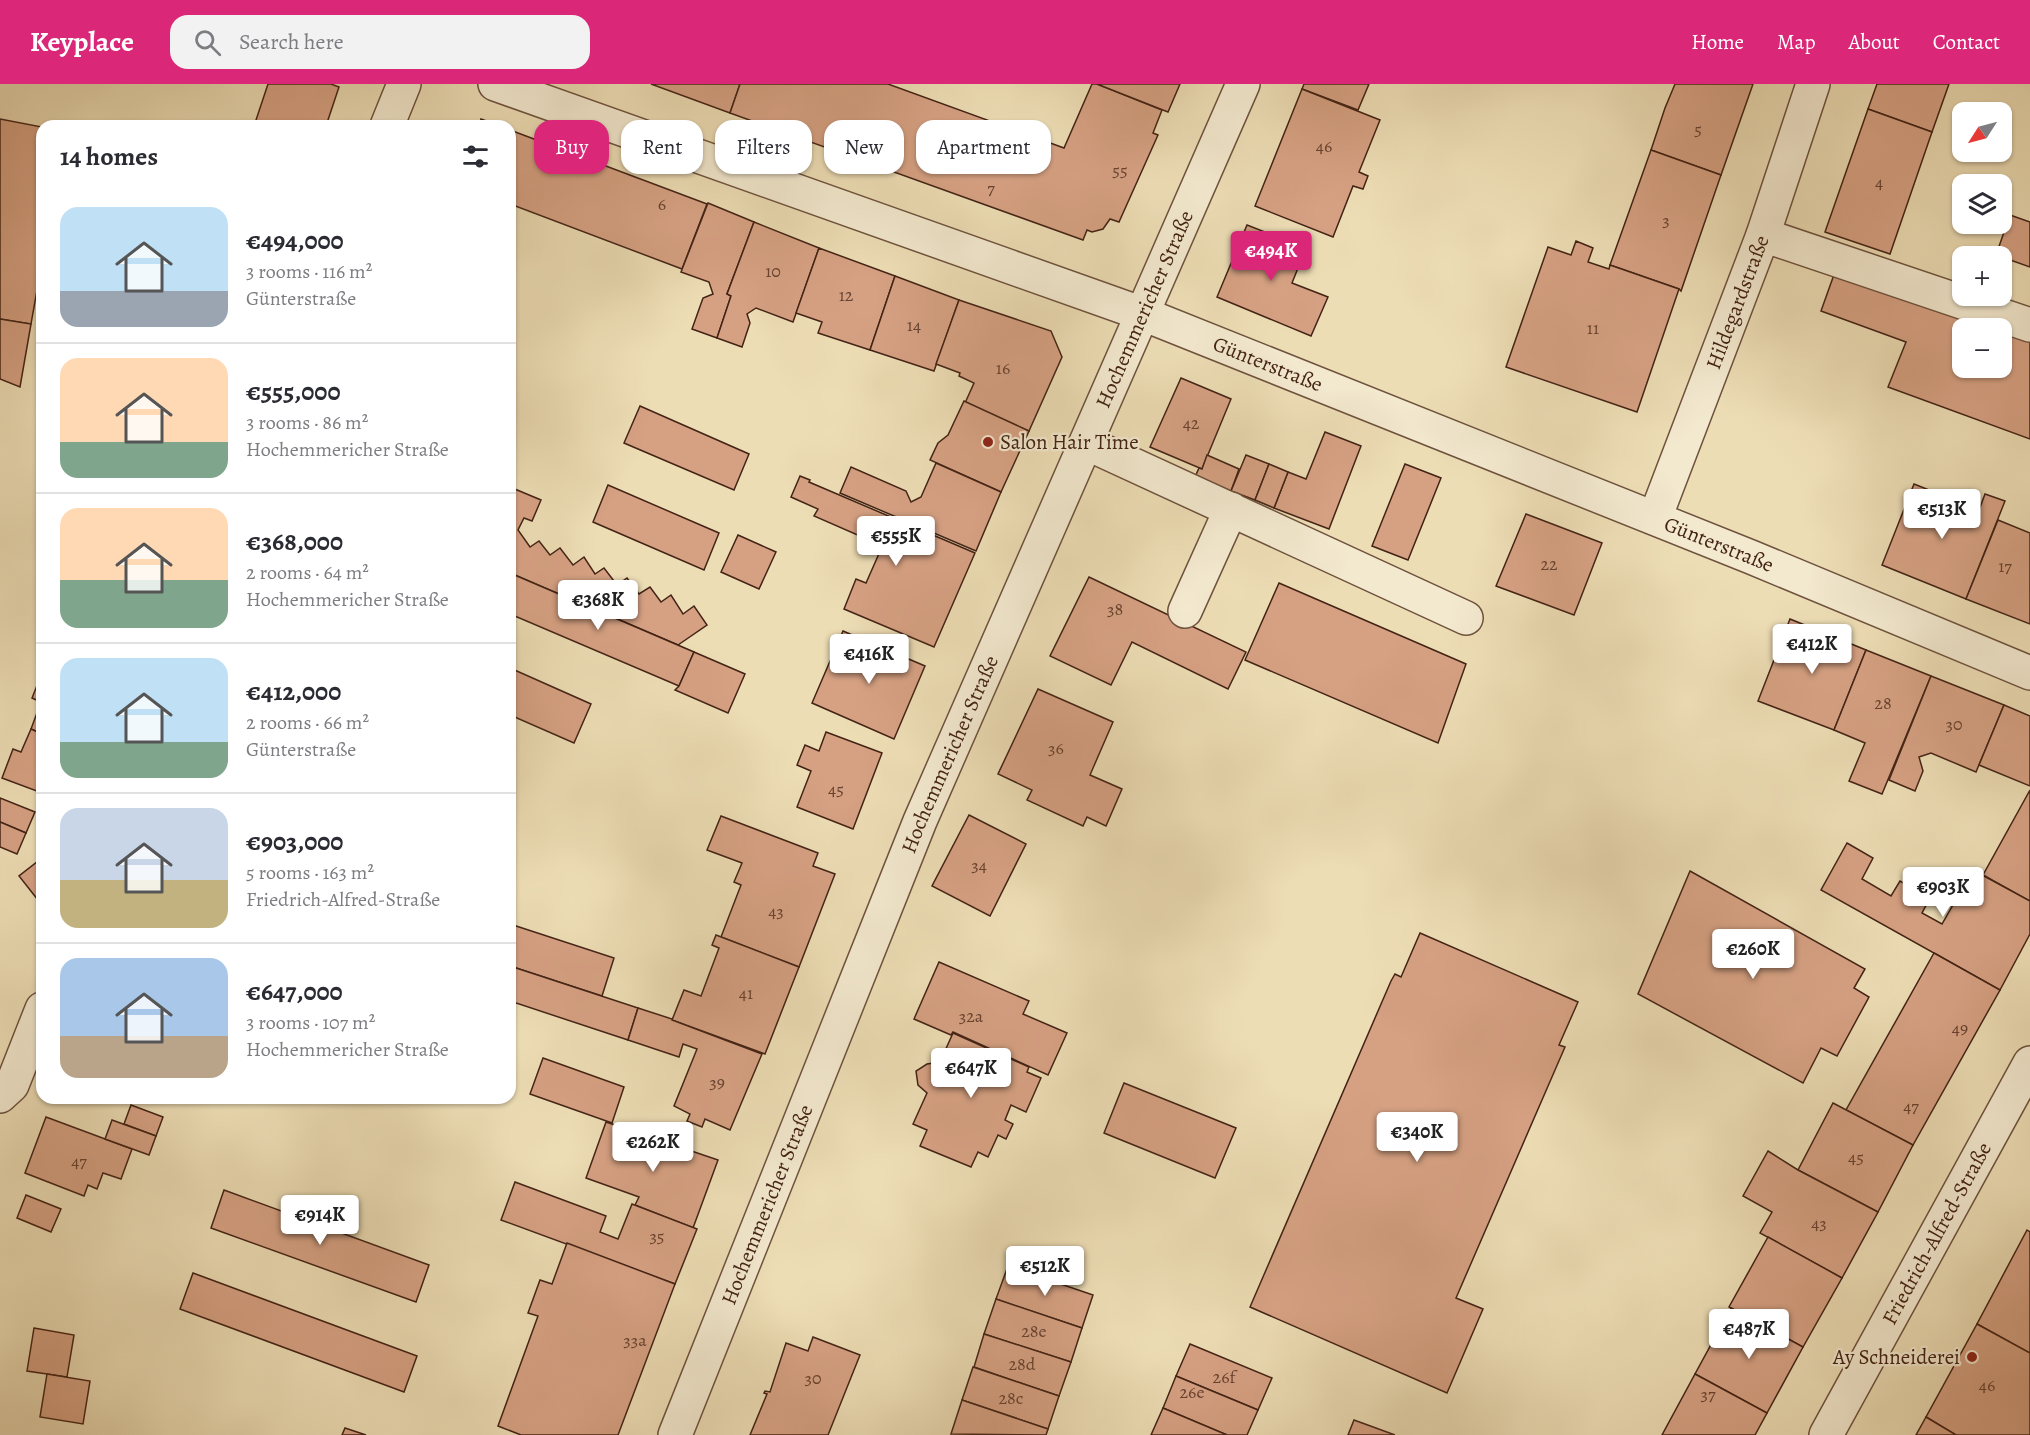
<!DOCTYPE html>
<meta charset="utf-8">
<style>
body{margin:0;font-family:Alegreya,serif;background:#f2f2f3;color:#2b2b33;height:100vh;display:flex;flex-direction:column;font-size:22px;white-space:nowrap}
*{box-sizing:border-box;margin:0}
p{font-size:20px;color:#7c7c81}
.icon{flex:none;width:33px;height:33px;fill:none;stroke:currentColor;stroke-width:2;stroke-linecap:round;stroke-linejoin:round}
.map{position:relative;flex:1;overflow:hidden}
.sheet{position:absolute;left:36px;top:36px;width:480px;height:984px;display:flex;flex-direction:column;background:#fff;border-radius:18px;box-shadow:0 2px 4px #0004}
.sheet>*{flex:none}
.hud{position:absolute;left:534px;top:36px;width:570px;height:54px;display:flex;gap:12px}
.needle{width:39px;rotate:234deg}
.tools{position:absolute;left:1952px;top:18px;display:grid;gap:12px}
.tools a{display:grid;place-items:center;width:60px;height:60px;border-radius:12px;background:#fff;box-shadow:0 2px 4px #0004;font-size:30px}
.price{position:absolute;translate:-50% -51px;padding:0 14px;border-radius:6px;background:#fff;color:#222;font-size:20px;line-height:39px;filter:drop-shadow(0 2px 3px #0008)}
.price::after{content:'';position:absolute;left:50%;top:36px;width:18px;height:14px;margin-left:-9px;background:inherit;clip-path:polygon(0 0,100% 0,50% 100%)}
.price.active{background:#db2777;color:#fff}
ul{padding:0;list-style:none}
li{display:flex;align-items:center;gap:18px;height:150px;padding:0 24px}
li+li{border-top:2px solid #e1e1e2}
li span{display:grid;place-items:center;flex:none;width:168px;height:120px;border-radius:18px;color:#555}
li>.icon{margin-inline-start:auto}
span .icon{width:72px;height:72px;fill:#fffc;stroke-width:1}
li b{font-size:26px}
h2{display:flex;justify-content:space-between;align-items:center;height:72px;padding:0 24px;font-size:26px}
.pill{padding:0 21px;border-radius:18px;background:#fff;box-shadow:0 2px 4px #0004;font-size:21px;line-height:54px}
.pill.active{background:#db2777;color:#fff}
header{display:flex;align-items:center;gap:36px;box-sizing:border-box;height:84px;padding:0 30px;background:#db2777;color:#fff}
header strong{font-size:28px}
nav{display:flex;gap:33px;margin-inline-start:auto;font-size:21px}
.search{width:420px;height:54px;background:#f2f2f3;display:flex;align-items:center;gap:15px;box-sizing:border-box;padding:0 21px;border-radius:18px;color:#7c7c81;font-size:22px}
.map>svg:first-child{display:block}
.building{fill:#d6a183;stroke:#432315;stroke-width:1.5}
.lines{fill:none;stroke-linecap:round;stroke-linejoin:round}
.minor-casing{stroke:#6e523d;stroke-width:36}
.minor{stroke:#f3e9cf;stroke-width:33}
.poi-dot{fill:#8f2418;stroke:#f3e9cf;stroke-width:2}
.labels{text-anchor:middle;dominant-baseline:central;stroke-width:4.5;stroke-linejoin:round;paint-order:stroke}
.number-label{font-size:18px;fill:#684230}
.street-label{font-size:21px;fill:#432315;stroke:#f3e9cf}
.poi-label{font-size:21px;fill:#432315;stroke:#f3e9cf;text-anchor:start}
</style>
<header>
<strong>Keyplace</strong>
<div class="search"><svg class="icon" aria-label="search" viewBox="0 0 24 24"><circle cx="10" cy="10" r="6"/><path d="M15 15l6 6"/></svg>Search here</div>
<nav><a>Home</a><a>Map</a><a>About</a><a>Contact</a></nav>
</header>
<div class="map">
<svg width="2030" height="1351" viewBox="0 0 2030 1351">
<rect width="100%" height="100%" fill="#edddb5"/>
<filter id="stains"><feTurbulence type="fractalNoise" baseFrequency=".00333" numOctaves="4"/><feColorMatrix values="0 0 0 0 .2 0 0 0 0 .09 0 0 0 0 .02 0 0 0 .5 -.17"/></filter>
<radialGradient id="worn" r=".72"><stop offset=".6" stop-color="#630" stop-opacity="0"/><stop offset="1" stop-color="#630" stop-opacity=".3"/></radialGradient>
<g class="building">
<path d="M 268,0 L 331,0 L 339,3 L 326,42 L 254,42 Z"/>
<path d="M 651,0 L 740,0 L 730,29 Z"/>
<path d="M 740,0 L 888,0 L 1064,64 L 1092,0 L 1097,0 L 1162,26 L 1153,49 L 1158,51 L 1119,138 L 1110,135 L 1103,145 L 1092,148 L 1087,146 L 1083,156 L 730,29 Z"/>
<path d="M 1097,0 L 1180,0 L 1168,28 Z"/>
<path d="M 1304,0 L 1369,0 L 1358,26 L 1302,5 Z"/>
<path d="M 1675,0 L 1753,0 L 1721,91 L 1651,66 L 1665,24 Z"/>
<path d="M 1877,0 L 1949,0 L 1932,48 L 1868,25 Z"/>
<path d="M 1302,5 L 1380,36 L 1359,88 L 1368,92 L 1363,105 L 1353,102 L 1333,153 L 1255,122 Z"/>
<path d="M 1868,25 L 1932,48 L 1890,170 L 1825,148 Z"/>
<path d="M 0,35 L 42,43 L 42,179 L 31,240 L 0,235 Z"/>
<path d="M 481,35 L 500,42 L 479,42 Z"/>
<path d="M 510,46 L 707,120 L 682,185 L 510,120 Z"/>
<path d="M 1651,66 L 1721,91 L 1681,207 L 1679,205 L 1610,181 Z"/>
<path d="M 708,119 L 754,138 L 727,210 L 731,212 L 717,254 L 692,245 L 703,214 L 713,210 L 709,198 L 681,188 Z"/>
<path d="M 2010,131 L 2030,138 L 2030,183 L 1996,171 Z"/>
<path d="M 754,138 L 819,164 L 793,238 L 756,224 L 747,230 L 750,239 L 742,263 L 717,254 L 731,212 L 727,210 Z"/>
<path d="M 1247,141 L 1306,164 L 1292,199 L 1328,213 L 1311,252 L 1217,213 Z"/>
<path d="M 1576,157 L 1593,164 L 1588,178 L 1609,185 L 1610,181 L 1679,205 L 1637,328 L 1506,283 L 1548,163 L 1571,171 Z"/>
<path d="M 819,164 L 895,192 L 870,266 L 818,249 L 822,238 L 796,229 Z"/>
<path d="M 1836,185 L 1999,244 L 1962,244 L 1962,284 L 2001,284 L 2001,245 L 2030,256 L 2030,355 L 1888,303 L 1906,258 L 1821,227 Z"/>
<path d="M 895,192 L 959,216 L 934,287 L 870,266 Z"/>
<path d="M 959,216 L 1051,247 L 1062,273 L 1029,347 L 965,319 L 974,299 L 959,292 L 960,289 L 936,280 Z"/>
<path d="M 0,235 L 31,240 L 20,303 L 0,295 Z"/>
<path d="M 1181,294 L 1231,315 L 1202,385 L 1150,363 Z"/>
<path d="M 964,317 L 1029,347 L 1001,408 L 930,376 L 938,359 L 948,351 Z"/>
<path d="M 640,322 L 749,370 L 734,406 L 624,359 Z"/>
<path d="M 1325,348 L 1361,362 L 1329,445 L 1274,424 L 1288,388 L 1306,395 Z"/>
<path d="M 1207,371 L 1239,385 L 1231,407 L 1195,393 L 1199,384 L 1202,385 Z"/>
<path d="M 1246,371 L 1269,380 L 1255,416 L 1231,407 Z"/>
<path d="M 936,379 L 1001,408 L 976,467 L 840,409 L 851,383 L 906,407 L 911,418 L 921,413 Z"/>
<path d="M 1269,380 L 1288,388 L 1274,424 L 1255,416 Z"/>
<path d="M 1405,380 L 1441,394 L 1408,476 L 1372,462 Z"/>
<path d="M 800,392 L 810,396 L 809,398 L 975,469 L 934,563 L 844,525 L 856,495 L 866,499 L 885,456 L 869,456 L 814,432 L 818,425 L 791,413 Z"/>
<path d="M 1914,400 L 1979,426 L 1985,410 L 2005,417 L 1966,515 L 1882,481 Z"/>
<path d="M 608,401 L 719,449 L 704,486 L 593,438 Z"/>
<path d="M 510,403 L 541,416 L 532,437 L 524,434 L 518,446 L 530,463 L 539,457 L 550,471 L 560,464 L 573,481 L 584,473 L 595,490 L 604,484 L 617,501 L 627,494 L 639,510 L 650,503 L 661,518 L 671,511 L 683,530 L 694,522 L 707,541 L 678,561 L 510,489 Z"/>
<path d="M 1526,430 L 1602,459 L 1574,531 L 1496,502 Z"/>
<path d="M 1998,436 L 2030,449 L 2030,540 L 1966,515 Z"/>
<path d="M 738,451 L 776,468 L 759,505 L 721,488 Z"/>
<path d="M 510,489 L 694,568 L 679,602 L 510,530 Z"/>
<path d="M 1089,493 L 1246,568 L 1228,605 L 1132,558 L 1111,601 L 1050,572 Z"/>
<path d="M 1279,499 L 1466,580 L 1438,659 L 1245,576 Z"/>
<path d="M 1790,535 L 1866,566 L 1834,646 L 1758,617 Z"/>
<path d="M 843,547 L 925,582 L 894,655 L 812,619 Z"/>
<path d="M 1866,566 L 1931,592 L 1882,710 L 1849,697 L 1865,659 L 1834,646 Z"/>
<path d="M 694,568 L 745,590 L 728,629 L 675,606 L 679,602 Z"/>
<path d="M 510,584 L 591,620 L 574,659 L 510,631 Z"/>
<path d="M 42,589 L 42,650 L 31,645 L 41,618 L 32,614 Z"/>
<path d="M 1931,592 L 2004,621 L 1976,688 L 1931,669 L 1919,673 L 1923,687 L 1915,707 L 1889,696 Z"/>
<path d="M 1038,605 L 1113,638 L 1090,691 L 1122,705 L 1106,742 L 1087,733 L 1083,742 L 1027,716 L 1032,706 L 998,690 Z"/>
<path d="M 2004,621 L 2030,632 L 2030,702 L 1979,681 Z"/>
<path d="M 31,645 L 42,650 L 42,709 L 2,694 L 13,665 L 21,668 Z"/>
<path d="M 826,648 L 882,669 L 853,745 L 797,723 L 811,687 L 797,681 L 805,661 L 819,667 Z"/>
<path d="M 2030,706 L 2030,817 L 1983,791 Z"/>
<path d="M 0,714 L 35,728 L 26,749 L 0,738 Z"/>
<path d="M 969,731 L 1026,760 L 990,832 L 932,802 Z"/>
<path d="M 721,732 L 818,769 L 813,782 L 835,790 L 799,883 L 721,853 L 741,801 L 734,798 L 742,779 L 707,766 Z"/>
<path d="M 0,738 L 26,749 L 17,770 L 0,763 Z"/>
<path d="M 1847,759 L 1873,774 L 1862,795 L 1891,812 L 1900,797 L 1930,814 L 1922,829 L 1942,840 L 1973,786 L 2030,817 L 2030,850 L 2000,906 L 1821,806 Z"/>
<path d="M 42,774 L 42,812 L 38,816 L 19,792 Z"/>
<path d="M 1690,787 L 1865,885 L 1854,904 L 1869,913 L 1837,972 L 1821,964 L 1803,999 L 1638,910 Z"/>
<path d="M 510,840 L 614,874 L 602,912 L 510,882 Z"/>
<path d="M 1420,849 L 1578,918 L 1559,961 L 1565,963 L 1456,1214 L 1483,1225 L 1447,1309 L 1250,1223 L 1391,897 L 1395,890 L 1401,893 Z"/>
<path d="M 716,851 L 799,883 L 765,970 L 672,936 L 684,906 L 701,912 L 719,864 L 712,861 Z"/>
<path d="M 1934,869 L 2000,906 L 1913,1061 L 1846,1026 Z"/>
<path d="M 939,878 L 1029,917 L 1023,930 L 1067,949 L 1048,991 L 953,948 L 951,951 L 914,935 Z"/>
<path d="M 510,882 L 638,924 L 628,956 L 510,917 Z"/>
<path d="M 638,924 L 672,935 L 672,936 L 762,970 L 730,1046 L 705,1035 L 702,1043 L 687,1037 L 690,1030 L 674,1022 L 697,965 L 683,960 L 679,973 L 628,956 Z"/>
<path d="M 953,949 L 1029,983 L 1027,988 L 1041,994 L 1026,1028 L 1011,1021 L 1005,1036 L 1013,1040 L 1006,1055 L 998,1051 L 988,1073 L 978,1068 L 971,1083 L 920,1062 L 927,1046 L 913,1040 L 927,1009 L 918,1001 L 916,987 L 927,980 L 940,978 Z"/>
<path d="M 543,974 L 624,1003 L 612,1039 L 530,1010 Z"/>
<path d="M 1124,999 L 1236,1044 L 1215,1094 L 1104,1049 Z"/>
<path d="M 1833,1019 L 1913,1061 L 1878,1128 L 1798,1086 Z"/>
<path d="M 131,1021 L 163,1033 L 156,1052 L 124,1040 Z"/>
<path d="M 46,1033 L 132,1065 L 121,1095 L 103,1089 L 97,1105 L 88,1101 L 84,1112 L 25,1089 Z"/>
<path d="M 112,1036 L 156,1052 L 149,1071 L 105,1055 Z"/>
<path d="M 606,1038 L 718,1076 L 693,1144 L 635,1121 L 639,1113 L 586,1094 Z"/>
<path d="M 1768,1067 L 1798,1086 L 1878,1128 L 1842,1194 L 1760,1149 L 1772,1128 L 1743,1112 Z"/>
<path d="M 515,1098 L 606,1132 L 600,1148 L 618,1155 L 632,1120 L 697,1145 L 675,1200 L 501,1136 Z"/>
<path d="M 224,1106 L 429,1181 L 416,1218 L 211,1144 Z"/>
<path d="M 26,1111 L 61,1125 L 51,1148 L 17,1134 Z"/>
<path d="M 2027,1146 L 2030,1148 L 2030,1269 L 1977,1240 Z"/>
<path d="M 1768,1153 L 1842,1194 L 1803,1263 L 1729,1223 Z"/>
<path d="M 567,1159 L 675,1200 L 618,1351 L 521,1351 L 498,1342 L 538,1232 L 528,1229 L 540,1196 L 552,1200 Z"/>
<path d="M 1008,1182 L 1093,1211 L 1082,1244 L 996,1215 Z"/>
<path d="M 193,1189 L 417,1272 L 404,1308 L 180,1225 Z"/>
<path d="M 996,1215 L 1082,1244 L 1071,1278 L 984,1250 Z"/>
<path d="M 1731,1224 L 1803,1263 L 1767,1329 L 1695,1290 Z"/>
<path d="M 1977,1240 L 2030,1269 L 2030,1351 L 1956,1351 L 1926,1333 Z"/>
<path d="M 34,1244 L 74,1251 L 67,1293 L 27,1287 Z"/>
<path d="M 984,1250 L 1071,1278 L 1059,1312 L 974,1283 Z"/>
<path d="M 813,1253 L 860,1271 L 828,1351 L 750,1351 L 767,1310 L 764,1309 L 765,1307 L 770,1308 L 786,1259 L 808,1267 Z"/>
<path d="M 1190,1260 L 1272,1294 L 1258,1326 L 1176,1292 Z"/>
<path d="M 973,1283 L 1059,1312 L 1048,1345 L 962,1316 Z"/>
<path d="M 47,1290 L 90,1297 L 83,1340 L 40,1333 Z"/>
<path d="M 1695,1290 L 1767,1329 L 1755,1351 L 1662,1351 Z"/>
<path d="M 1176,1292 L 1258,1326 L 1247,1351 L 1227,1351 L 1163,1324 Z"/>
<path d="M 962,1316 L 1048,1345 L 1046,1351 L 951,1350 Z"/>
<path d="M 1163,1324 L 1227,1351 L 1151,1351 Z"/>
<path d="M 1926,1333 L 1956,1351 L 1916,1351 Z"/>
<path d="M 1354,1336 L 1395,1351 L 1348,1351 Z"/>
<path d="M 345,1344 L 366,1351 L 342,1351 Z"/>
</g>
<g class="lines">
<defs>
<g id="minor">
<path id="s1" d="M 495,0 L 1143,230 L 1751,473 L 2030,589"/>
<path d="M 387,42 L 404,0"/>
<path d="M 1763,151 L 2030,241"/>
<path d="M 1086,359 L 1466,534"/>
<path id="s2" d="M 1655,434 L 1763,151 L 1813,0"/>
<path d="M 1185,527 L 1231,425"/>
<path d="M 0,1012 L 12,1001 L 42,925"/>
<path id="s3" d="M 675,1351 L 920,737 L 1243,0"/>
<path id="s4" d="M 1826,1351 L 2030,979"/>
</g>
</defs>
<use href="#minor" class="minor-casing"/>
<use href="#minor" class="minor"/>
</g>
<g class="poi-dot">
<circle cx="988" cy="358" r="6"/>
<circle cx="1972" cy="1273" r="6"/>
</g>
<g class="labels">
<g class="number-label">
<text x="1698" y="45">5</text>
<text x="1324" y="62">46</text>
<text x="1120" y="86">55</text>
<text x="1879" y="98">4</text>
<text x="991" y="104">7</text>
<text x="662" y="120">6</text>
<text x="1666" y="136">3</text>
<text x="773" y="187">10</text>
<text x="846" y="211">12</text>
<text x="914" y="241">14</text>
<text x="1593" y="244">11</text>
<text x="1003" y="284">16</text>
<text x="1191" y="339">42</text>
<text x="1549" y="480">22</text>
<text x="2005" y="482">17</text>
<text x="1115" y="525">38</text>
<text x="1883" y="619">28</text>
<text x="1954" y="640">30</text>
<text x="1056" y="664">36</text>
<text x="836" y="705">45</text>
<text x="979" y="781">34</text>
<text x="776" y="827">43</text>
<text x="746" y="909">41</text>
<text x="971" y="932">32a</text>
<text x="1960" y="944">49</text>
<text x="717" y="998">39</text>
<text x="1911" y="1022">47</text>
<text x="1856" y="1073">45</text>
<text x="79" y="1077">47</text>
<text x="1819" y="1139">43</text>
<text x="657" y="1152">35</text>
<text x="1034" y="1247">28e</text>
<text x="635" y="1256">33a</text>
<text x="1022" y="1280">28d</text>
<text x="1224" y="1293">26f</text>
<text x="813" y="1294">30</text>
<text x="1987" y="1301">46</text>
<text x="1192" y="1308">26e</text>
<text x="1708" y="1310">37</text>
<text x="1011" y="1314">28c</text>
</g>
<g class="street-label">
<text stroke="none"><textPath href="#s2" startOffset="231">Hildegardstraße</textPath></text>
<text stroke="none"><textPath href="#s3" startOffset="1220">Hochemmericher Straße</textPath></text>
<text stroke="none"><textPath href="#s1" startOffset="822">Günterstraße</textPath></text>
<text stroke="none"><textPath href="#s1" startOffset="1308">Günterstraße</textPath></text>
<text stroke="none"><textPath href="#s3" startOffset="734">Hochemmericher Straße</textPath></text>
<text stroke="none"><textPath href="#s3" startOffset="248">Hochemmericher Straße</textPath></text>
<text stroke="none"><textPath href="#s4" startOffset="230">Friedrich-Alfred-Straße</textPath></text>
</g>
<g class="poi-label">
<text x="1000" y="358">Salon Hair Time</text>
<text x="1960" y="1273" text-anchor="end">Ay Schneiderei</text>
</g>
</g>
<rect width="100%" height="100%" filter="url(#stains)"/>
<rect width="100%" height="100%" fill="url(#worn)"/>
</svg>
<div class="tools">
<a><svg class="needle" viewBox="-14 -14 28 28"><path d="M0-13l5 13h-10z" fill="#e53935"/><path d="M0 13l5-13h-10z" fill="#7c7c81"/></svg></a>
<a><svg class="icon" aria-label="layers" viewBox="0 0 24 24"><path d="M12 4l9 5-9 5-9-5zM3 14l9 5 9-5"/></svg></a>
<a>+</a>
<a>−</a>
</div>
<b class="price active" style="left:1271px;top:198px">€494K</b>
<b class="price" style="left:1942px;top:456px">€513K</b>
<b class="price" style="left:896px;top:483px">€555K</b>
<b class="price" style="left:598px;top:547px">€368K</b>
<b class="price" style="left:1812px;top:591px">€412K</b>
<b class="price" style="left:869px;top:601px">€416K</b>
<b class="price" style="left:1943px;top:834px">€903K</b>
<b class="price" style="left:1753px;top:896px">€260K</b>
<b class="price" style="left:971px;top:1015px">€647K</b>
<b class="price" style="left:1417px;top:1079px">€340K</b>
<b class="price" style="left:653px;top:1089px">€262K</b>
<b class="price" style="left:320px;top:1162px">€914K</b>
<b class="price" style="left:1045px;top:1213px">€512K</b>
<b class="price" style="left:1749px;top:1276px">€487K</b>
<div class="hud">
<a class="pill active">Buy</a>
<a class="pill">Rent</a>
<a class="pill">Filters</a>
<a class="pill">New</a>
<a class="pill">Apartment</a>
</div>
<section class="sheet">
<h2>14 homes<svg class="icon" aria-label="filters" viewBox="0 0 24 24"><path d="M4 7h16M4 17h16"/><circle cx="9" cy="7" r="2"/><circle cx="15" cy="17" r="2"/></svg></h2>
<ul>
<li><span style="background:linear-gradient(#bfe0f5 70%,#9aa5b1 0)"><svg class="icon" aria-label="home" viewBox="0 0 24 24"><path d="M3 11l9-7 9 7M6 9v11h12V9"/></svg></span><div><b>€494,000</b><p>3 rooms · 116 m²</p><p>Günterstraße</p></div></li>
<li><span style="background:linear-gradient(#ffd9b3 70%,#7fa58c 0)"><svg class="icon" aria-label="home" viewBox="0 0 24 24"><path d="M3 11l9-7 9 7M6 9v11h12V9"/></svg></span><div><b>€555,000</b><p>3 rooms · 86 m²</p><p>Hochemmericher Straße</p></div></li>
<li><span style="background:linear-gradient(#ffd9b3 60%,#7fa58c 0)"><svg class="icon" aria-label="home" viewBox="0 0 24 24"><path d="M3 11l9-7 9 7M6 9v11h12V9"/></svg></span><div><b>€368,000</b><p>2 rooms · 64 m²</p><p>Hochemmericher Straße</p></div></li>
<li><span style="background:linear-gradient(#bfe0f5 70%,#7fa58c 0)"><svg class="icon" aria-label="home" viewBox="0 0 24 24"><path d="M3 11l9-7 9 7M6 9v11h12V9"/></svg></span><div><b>€412,000</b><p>2 rooms · 66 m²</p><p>Günterstraße</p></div></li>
<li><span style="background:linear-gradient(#c9d6e8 60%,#c2b280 0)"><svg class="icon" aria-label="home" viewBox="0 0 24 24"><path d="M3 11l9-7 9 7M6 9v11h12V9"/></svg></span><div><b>€903,000</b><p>5 rooms · 163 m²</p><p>Friedrich-Alfred-Straße</p></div></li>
<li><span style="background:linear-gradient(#a9c7e8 65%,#b9a48a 0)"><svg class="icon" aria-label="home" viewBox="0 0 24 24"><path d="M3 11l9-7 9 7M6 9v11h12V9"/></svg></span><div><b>€647,000</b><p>3 rooms · 107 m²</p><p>Hochemmericher Straße</p></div></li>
</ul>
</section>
</div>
